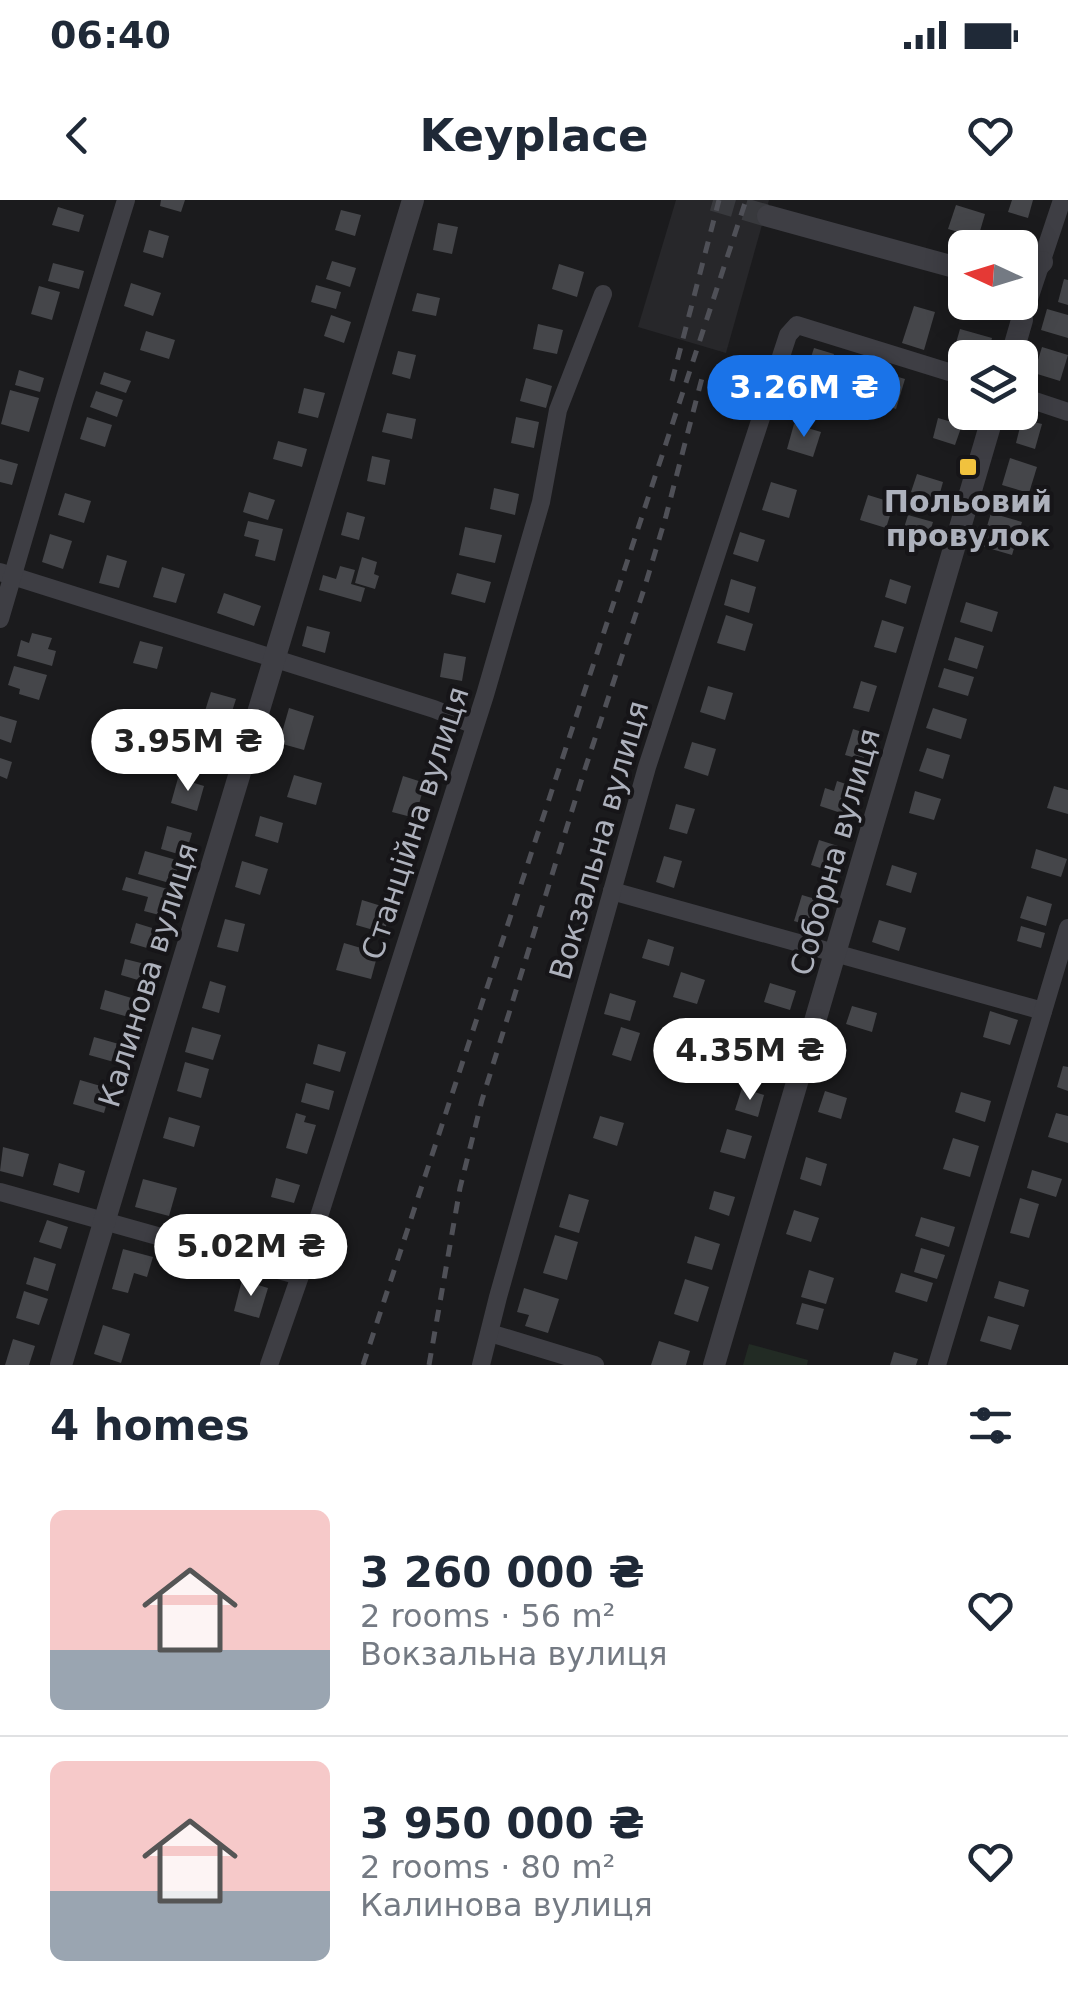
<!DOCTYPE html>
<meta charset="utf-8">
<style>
body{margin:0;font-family:"DejaVu Sans",sans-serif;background:#f6f6f7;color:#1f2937;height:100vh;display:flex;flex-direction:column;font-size:38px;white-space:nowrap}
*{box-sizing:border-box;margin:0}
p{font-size:32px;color:#747a83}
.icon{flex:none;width:55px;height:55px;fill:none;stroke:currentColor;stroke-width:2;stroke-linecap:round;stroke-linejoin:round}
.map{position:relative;height:1165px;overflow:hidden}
.side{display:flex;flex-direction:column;background:#fff;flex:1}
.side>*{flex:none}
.needle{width:65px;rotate:274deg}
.tools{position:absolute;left:948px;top:30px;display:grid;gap:20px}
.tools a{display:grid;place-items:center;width:90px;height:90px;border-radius:15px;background:#fff;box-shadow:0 5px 25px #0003;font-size:50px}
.price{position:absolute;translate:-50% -85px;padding:0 22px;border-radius:35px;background:#fff;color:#222;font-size:32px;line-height:65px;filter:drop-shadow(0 2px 5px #0008)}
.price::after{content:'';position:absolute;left:50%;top:60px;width:30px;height:22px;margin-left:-15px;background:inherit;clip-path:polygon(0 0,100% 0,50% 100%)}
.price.active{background:#1a73e8;color:#fff}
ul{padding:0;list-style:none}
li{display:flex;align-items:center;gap:30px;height:250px;padding:0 50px}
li+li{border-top:2px solid #e0e1e3}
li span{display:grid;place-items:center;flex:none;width:280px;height:200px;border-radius:15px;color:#555}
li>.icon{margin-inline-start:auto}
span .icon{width:120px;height:120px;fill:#fffc;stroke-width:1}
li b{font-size:42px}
h2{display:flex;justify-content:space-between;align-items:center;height:120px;padding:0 50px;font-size:42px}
.status{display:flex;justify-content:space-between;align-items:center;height:70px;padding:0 50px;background:#fff;direction:ltr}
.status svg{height:28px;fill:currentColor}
header{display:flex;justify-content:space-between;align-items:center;height:130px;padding:0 50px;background:#fff;font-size:45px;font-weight:700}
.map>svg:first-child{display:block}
.built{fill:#27272a}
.green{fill:#222b24}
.building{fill:#45464a}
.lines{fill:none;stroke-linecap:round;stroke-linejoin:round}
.tertiary-tunnel{stroke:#38393d;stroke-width:22;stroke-dasharray:22 11;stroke-linecap:butt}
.minor{stroke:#3e3e44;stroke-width:18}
.tertiary{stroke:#3e3e44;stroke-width:22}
.rail{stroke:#4f5057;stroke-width:5;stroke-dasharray:12 10;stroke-linecap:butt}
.poi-dot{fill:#f1c23e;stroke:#161518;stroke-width:4}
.labels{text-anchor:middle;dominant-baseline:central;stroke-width:8;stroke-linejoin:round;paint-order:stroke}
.poi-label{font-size:30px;font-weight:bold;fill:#adb1bc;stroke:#161518}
.street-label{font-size:30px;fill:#adb1bc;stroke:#161518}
</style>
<div class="status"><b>06:40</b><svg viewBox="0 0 49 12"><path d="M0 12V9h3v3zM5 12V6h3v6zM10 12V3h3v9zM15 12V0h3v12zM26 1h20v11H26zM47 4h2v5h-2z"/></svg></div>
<header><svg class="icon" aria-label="back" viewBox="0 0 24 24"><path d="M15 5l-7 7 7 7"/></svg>Keyplace<svg class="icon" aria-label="heart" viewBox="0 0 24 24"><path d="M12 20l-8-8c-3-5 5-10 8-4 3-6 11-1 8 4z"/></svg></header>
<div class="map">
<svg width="1068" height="1165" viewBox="0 0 1068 1165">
<rect width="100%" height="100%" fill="#1b1b1d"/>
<path class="built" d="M 676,0 L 769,0 L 726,153 L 638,127 Z"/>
<path class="green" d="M 749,1144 L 808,1160 L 807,1165 L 743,1165 Z"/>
<g class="building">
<path d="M 161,0 L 185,0 L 181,12 L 160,6 Z"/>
<path d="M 1012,0 L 1033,0 L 1028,18 L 1008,12 Z"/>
<path d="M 956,5 L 985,14 L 978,38 L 948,29 Z"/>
<path d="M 58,7 L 84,15 L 79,32 L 52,25 Z"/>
<path d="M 341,10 L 361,15 L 355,36 L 335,30 Z"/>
<path d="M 438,23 L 458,27 L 452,54 L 433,50 Z"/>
<path d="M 149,30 L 169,36 L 163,58 L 143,52 Z"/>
<path d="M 332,61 L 356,68 L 350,87 L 326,79 Z"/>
<path d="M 53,63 L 84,71 L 79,89 L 48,81 Z"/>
<path d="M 559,64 L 584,72 L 577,97 L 552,89 Z"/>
<path d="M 1064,79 L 1068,80 L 1068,105 L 1058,102 Z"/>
<path d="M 131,83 L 161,93 L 153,116 L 124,106 Z"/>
<path d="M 316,85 L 341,92 L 336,109 L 311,102 Z"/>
<path d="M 39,86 L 60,92 L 52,120 L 31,114 Z"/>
<path d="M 417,93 L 440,98 L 436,116 L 412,111 Z"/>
<path d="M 914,106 L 935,112 L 924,150 L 902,143 Z"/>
<path d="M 1047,109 L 1068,115 L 1068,138 L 1041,130 Z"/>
<path d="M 331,115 L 351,122 L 344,143 L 324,136 Z"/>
<path d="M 538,124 L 563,130 L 557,154 L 533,149 Z"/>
<path d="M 960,129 L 992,138 L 987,158 L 977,158 L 954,150 Z"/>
<path d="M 146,131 L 175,140 L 169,159 L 140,150 Z"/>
<path d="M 1042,147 L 1068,155 L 1060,181 L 1034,173 Z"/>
<path d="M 814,148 L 834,154 L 826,182 L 805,176 Z"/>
<path d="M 398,151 L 416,155 L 410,179 L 392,174 Z"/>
<path d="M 19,170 L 44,178 L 40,192 L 15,185 Z"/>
<path d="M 104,172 L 131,181 L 126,193 L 100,184 Z"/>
<path d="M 882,172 L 905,179 L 896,209 L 873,201 Z"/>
<path d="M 526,178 L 552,186 L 546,208 L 520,201 Z"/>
<path d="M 304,188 L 325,193 L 318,218 L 298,213 Z"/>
<path d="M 10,190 L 39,198 L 29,232 L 1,224 Z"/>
<path d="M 96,191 L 123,200 L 117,217 L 90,207 Z"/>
<path d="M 387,213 L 416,219 L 412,239 L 382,232 Z"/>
<path d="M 87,217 L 112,225 L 105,247 L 80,239 Z"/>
<path d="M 516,217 L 539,222 L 534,248 L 511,243 Z"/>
<path d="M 938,218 L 962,225 L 955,245 L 933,238 Z"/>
<path d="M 1022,219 L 1042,224 L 1035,249 L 1016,243 Z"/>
<path d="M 794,224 L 821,232 L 813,257 L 787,249 Z"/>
<path d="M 278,241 L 307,249 L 302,267 L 273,259 Z"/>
<path d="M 372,256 L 390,260 L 385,285 L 367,281 Z"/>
<path d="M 1010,258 L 1037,267 L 1029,293 L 1002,285 Z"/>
<path d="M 0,259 L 18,264 L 12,285 L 0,282 Z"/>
<path d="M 917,274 L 943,282 L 938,300 L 911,292 Z"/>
<path d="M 771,282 L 797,290 L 789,318 L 762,310 Z"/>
<path d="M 494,288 L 519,294 L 515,315 L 490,309 Z"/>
<path d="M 249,292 L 275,300 L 268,320 L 243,312 Z"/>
<path d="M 65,293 L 91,301 L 84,323 L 58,315 Z"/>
<path d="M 868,295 L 894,303 L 886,328 L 860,320 Z"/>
<path d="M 347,312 L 365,317 L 359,340 L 341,335 Z"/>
<path d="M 991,313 L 1022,322 L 1012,355 L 981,346 Z"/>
<path d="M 908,315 L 933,322 L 928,338 L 903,331 Z"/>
<path d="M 248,321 L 283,329 L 275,361 L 255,356 L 259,340 L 244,336 Z"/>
<path d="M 465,327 L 502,335 L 495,363 L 459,355 Z"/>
<path d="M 740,332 L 765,340 L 758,362 L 733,354 Z"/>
<path d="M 50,334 L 72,341 L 63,369 L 42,362 Z"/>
<path d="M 107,355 L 127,361 L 119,388 L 99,383 Z"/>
<path d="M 362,357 L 377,362 L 374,374 L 379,376 L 375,389 L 355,383 Z"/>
<path d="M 340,366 L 355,370 L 351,384 L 365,388 L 361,402 L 319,390 L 323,375 L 336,379 Z"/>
<path d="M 162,367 L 185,374 L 176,403 L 153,397 Z"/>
<path d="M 457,373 L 491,382 L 485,403 L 451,394 Z"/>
<path d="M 731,379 L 756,387 L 749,413 L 724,405 Z"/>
<path d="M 890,379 L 911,386 L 906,404 L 885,397 Z"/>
<path d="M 224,393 L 261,406 L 254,426 L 217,413 Z"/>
<path d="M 966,402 L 998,412 L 992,432 L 960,422 Z"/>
<path d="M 726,415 L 753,424 L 745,451 L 717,443 Z"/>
<path d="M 882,420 L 904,427 L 896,453 L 874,447 Z"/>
<path d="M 307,426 L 330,432 L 325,453 L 302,446 Z"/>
<path d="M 32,433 L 52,438 L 48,449 L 56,451 L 52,466 L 17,456 L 21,440 L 29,443 Z"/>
<path d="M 955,437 L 984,446 L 977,469 L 948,460 Z"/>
<path d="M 140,441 L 163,447 L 157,469 L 133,463 Z"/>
<path d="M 444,453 L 466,457 L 462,481 L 440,477 Z"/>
<path d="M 14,466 L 47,475 L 39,500 L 19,494 L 20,489 L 8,485 Z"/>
<path d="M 944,468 L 974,477 L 968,496 L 938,487 Z"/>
<path d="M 861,481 L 877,486 L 869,512 L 853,508 Z"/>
<path d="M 708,486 L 733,493 L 725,520 L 700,512 Z"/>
<path d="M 211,492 L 236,499 L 229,521 L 204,514 Z"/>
<path d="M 289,508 L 314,516 L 304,550 L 279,543 Z"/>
<path d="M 933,508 L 967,519 L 961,539 L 926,528 Z"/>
<path d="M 0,516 L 17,521 L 11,543 L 0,539 Z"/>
<path d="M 853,529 L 871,535 L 863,560 L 845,555 Z"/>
<path d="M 163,537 L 194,546 L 189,566 L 157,557 Z"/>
<path d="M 692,542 L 716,549 L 708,576 L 684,568 Z"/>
<path d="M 927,548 L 950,555 L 943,579 L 919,571 Z"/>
<path d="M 0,558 L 12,562 L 7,579 L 0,576 Z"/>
<path d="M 294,575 L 322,583 L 316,605 L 287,597 Z"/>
<path d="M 403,576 L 425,583 L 415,618 L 392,612 Z"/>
<path d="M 178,578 L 204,586 L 197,611 L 171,603 Z"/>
<path d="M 837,581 L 852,586 L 844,614 L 820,606 L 825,588 L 834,591 Z"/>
<path d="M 1054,586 L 1068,590 L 1068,614 L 1047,608 Z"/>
<path d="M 915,591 L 941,599 L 934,620 L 909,613 Z"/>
<path d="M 676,604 L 695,609 L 687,634 L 669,629 Z"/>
<path d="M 260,616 L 283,623 L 278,643 L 255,636 Z"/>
<path d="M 167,626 L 192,633 L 185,656 L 161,649 Z"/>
<path d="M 819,640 L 838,646 L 830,671 L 811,665 Z"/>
<path d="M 1036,649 L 1067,659 L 1061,677 L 1031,668 Z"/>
<path d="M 145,651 L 180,661 L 173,684 L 138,674 Z"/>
<path d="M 664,656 L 682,661 L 674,688 L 656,682 Z"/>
<path d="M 242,661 L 268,669 L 260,695 L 235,687 Z"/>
<path d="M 892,665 L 917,673 L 911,693 L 886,685 Z"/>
<path d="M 126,677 L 171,690 L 163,716 L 144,711 L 148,697 L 122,690 Z"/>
<path d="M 802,695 L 822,701 L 813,727 L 794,721 Z"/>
<path d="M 1027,696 L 1052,704 L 1046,726 L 1020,718 Z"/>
<path d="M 362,700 L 391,709 L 384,733 L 356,725 Z"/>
<path d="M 225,719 L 245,724 L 238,752 L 217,747 Z"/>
<path d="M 879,720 L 906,728 L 899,751 L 872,742 Z"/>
<path d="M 136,723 L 162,731 L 157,751 L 130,743 Z"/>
<path d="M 1021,726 L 1045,733 L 1041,748 L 1017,741 Z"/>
<path d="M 648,739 L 674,747 L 669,766 L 642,758 Z"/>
<path d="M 344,743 L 378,753 L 371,779 L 336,770 Z"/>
<path d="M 125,759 L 153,766 L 148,783 L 121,775 Z"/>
<path d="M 681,772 L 705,780 L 697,804 L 673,797 Z"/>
<path d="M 210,781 L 226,786 L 219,813 L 202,808 Z"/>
<path d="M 770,783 L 796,791 L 790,810 L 764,802 Z"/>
<path d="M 105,790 L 138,800 L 132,818 L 100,809 Z"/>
<path d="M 610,793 L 636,801 L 630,821 L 604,814 Z"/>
<path d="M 852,806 L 877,813 L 872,832 L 846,824 Z"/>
<path d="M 990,811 L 1018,820 L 1010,845 L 983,837 Z"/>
<path d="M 192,827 L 221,835 L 213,860 L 185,852 Z"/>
<path d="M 621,827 L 640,833 L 631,861 L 612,855 Z"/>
<path d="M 744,832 L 772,841 L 767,859 L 739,850 Z"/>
<path d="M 94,837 L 126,846 L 121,864 L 89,855 Z"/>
<path d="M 318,844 L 346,852 L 340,872 L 313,864 Z"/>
<path d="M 185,862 L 209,869 L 201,898 L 177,891 Z"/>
<path d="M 1063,866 L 1068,867 L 1068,891 L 1057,887 Z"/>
<path d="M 80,880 L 111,889 L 104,913 L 73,904 Z"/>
<path d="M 306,883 L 334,891 L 329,910 L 301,902 Z"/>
<path d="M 742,888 L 764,895 L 758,917 L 735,910 Z"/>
<path d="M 825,891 L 847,898 L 841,919 L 818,912 Z"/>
<path d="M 961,892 L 991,901 L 985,922 L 955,912 Z"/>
<path d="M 296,913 L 306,916 L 304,922 L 316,925 L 307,954 L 286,948 Z"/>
<path d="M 1056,913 L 1068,916 L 1068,943 L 1048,937 Z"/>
<path d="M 600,916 L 624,923 L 617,946 L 593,938 Z"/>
<path d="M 169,917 L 200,926 L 194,947 L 163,938 Z"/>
<path d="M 727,929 L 752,936 L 745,959 L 720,952 Z"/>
<path d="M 953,938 L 979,946 L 970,977 L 943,969 Z"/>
<path d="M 3,947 L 29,954 L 23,977 L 0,971 Z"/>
<path d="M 806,957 L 827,964 L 821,986 L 800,979 Z"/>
<path d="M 59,963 L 85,971 L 79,993 L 53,985 Z"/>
<path d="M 1032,970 L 1062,979 L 1056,997 L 1027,988 Z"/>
<path d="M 276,978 L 300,985 L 294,1003 L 271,997 Z"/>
<path d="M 143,979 L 177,988 L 169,1016 L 135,1007 Z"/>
<path d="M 714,991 L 735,997 L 729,1016 L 709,1009 Z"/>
<path d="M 569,994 L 589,1000 L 579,1033 L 559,1027 Z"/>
<path d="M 1020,998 L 1039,1004 L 1029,1038 L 1010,1033 Z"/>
<path d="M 794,1010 L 819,1018 L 811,1042 L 786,1034 Z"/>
<path d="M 921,1017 L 955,1027 L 949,1047 L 915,1036 Z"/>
<path d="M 269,1018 L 287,1023 L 281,1044 L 263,1039 Z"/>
<path d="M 47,1020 L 68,1027 L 61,1049 L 39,1042 Z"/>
<path d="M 555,1035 L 578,1042 L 567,1080 L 543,1073 Z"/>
<path d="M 695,1036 L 720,1044 L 712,1070 L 687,1063 Z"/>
<path d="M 921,1048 L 945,1055 L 937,1079 L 914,1072 Z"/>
<path d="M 123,1049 L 153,1057 L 147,1077 L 134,1073 L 128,1093 L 112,1089 Z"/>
<path d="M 34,1057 L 56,1064 L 48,1091 L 26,1084 Z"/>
<path d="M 809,1070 L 834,1078 L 826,1104 L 801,1097 Z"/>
<path d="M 901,1073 L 933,1083 L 927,1102 L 895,1092 Z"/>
<path d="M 685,1079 L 709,1087 L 698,1122 L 674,1114 Z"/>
<path d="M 242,1080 L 268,1088 L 259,1118 L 234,1111 Z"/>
<path d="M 999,1081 L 1029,1090 L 1024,1107 L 994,1098 Z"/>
<path d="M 524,1088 L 559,1099 L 548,1133 L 525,1126 L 529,1115 L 517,1112 Z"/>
<path d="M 24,1091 L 48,1099 L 39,1125 L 16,1118 Z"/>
<path d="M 802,1103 L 824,1109 L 818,1130 L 796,1124 Z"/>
<path d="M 988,1116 L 1019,1125 L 1011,1150 L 980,1141 Z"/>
<path d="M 103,1125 L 130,1134 L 121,1163 L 94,1154 Z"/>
<path d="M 13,1139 L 35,1146 L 29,1165 L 5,1165 Z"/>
<path d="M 659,1141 L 690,1151 L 686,1165 L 651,1165 Z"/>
<path d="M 894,1152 L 918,1159 L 916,1165 L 890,1165 Z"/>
</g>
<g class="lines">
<path class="tertiary-tunnel" d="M 713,0 L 768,16"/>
<g class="minor">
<path d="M 1022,120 L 1062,0"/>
<path d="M 1020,196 L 1068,212"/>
<path d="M 0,372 L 434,509 L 474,525"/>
<path d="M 0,419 L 64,201 L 126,0"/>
<path d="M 612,691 L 1043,811"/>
<path d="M 0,992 L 300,1076"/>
<path d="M 490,1133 L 595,1165"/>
<path d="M 269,1165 L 300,1076 L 485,495 L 541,302 L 558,210 L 603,94"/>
<path d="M 481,1165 L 498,1097 L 647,567 L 788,135 L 797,125 L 965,177"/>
<path d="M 937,1165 L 1068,728"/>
</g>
<g class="tertiary">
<path d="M 768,16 L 965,70"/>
<path d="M 1020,78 L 1027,77 L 1042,62"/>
<path d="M 1011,158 L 1022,120 L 1020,102"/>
<path d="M 61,1165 L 413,0"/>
<path d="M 714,1165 L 994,212"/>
</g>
<g class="rail">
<path d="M 672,181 L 719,0"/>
<path d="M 363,1165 L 746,0"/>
<path d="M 429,1165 L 460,988 L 482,900 L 584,572 L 645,386 L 666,316 L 702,178"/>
</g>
</g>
<rect class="poi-dot" x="958" y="257" width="20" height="20" rx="5"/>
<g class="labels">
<g class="poi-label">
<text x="968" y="301">Польовий<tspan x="968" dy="34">провулок</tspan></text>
</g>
<g class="street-label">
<text transform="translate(415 623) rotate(-72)">Станційна вулиця</text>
<text transform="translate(599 640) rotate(-74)">Вокзальна вулиця</text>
<text transform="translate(835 652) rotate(-74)">Соборна вулиця</text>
<text transform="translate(148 775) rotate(-73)">Калинова вулиця</text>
</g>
</g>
</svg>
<div class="tools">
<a><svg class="needle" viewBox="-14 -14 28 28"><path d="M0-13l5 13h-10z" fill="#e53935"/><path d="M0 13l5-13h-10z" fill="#747a83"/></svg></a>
<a><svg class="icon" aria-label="layers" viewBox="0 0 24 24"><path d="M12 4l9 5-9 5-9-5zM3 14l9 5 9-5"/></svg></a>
</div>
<b class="price active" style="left:804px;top:240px">3.26M ₴</b>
<b class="price" style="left:188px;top:594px">3.95M ₴</b>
<b class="price" style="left:750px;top:903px">4.35M ₴</b>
<b class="price" style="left:251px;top:1099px">5.02M ₴</b>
</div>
<section class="side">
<h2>4 homes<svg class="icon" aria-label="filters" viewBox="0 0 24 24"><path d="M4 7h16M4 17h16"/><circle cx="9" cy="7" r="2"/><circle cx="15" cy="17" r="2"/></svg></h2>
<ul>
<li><span style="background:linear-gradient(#f6c9c9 70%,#9aa5b1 0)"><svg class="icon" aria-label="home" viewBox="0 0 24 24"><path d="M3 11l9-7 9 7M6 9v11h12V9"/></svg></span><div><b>3 260 000 ₴</b><p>2 rooms · 56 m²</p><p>Вокзальна вулиця</p></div><svg class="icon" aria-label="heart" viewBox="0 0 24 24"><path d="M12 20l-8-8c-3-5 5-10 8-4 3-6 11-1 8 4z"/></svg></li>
<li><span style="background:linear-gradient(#f6c9c9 65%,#9aa5b1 0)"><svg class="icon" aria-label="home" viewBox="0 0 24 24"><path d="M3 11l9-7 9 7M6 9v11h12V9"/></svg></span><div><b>3 950 000 ₴</b><p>2 rooms · 80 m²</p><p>Калинова вулиця</p></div><svg class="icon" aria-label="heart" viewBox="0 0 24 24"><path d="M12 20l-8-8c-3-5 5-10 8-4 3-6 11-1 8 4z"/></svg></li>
</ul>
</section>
